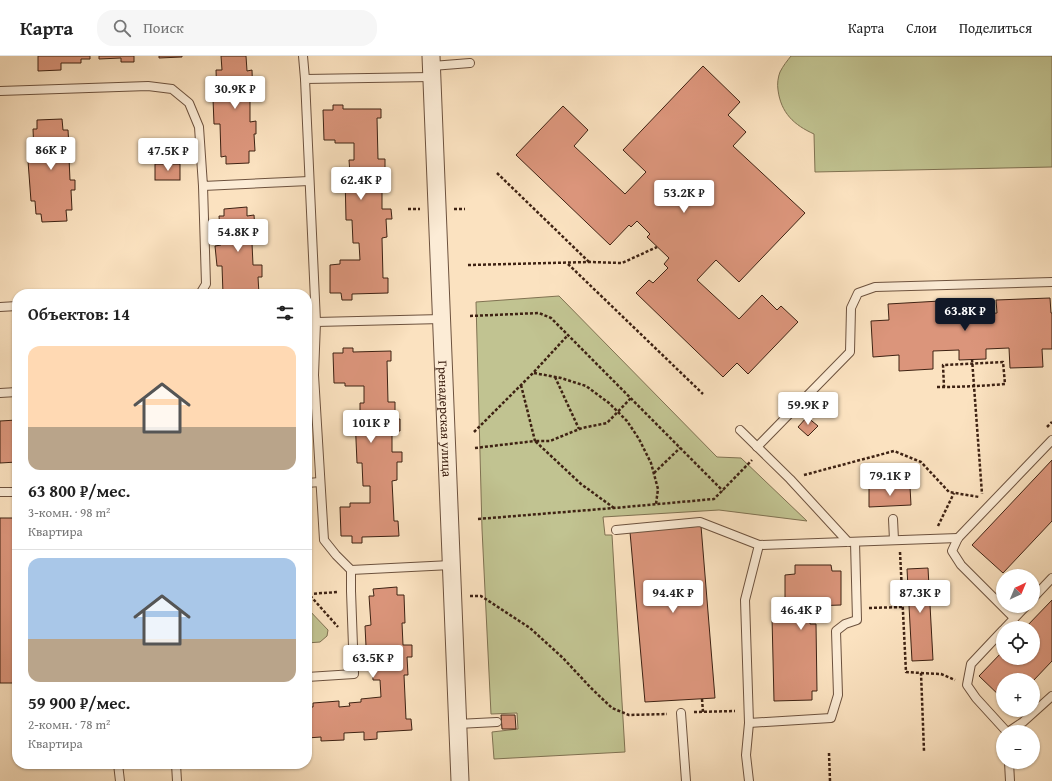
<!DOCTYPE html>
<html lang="ru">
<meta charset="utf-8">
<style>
body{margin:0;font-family:"Gentium Book Plus",serif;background:#f6f6f6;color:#222;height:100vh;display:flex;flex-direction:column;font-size:15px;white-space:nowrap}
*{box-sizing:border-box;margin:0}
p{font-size:13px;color:#767676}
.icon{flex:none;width:22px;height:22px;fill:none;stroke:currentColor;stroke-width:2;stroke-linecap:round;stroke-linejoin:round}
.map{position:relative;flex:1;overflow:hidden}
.drawer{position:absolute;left:12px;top:233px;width:300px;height:480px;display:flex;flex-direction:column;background:#fff;border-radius:16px;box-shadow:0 1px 3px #0004}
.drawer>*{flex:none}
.needle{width:26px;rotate:44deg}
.tools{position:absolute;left:996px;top:513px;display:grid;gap:8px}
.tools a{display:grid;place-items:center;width:44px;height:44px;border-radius:50%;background:#fff;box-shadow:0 1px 3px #0004;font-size:20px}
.price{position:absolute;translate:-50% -34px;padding:0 9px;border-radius:4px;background:#fff;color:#222;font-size:13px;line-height:26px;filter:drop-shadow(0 1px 2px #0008)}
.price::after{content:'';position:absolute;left:50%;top:24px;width:12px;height:9px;margin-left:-6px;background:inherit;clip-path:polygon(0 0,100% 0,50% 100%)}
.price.on{background:#111827;color:#fff}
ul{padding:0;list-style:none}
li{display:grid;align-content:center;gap:8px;height:212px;padding:0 16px}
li+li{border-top:1px solid #e0e0e0}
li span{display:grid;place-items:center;height:124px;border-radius:12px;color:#555}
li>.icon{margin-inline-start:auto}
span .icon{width:72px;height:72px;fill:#fffc;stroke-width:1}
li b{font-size:17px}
h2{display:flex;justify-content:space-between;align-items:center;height:48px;padding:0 16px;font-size:17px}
header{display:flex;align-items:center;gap:24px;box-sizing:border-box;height:56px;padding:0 20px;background:#fff;border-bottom:1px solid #e0e0e0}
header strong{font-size:19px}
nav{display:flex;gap:22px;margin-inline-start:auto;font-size:14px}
.search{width:280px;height:36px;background:#f6f6f6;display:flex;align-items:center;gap:10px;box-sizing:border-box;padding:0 14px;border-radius:16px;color:#767676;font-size:15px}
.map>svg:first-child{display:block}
.green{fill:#c1c391;stroke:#807252}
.building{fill:#db957b;stroke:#3e2213}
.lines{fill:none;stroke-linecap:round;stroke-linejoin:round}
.lane-casing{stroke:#6d523e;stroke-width:10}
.street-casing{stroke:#6d523e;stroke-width:19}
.path{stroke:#3e2213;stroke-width:2.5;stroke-dasharray:3 2;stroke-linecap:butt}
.lane{stroke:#fcecd6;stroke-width:8}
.street{stroke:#fcecd6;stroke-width:17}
.labels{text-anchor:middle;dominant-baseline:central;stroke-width:3;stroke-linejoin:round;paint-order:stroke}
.street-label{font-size:13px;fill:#3e2213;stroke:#fcecd6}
</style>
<header>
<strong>Карта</strong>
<div class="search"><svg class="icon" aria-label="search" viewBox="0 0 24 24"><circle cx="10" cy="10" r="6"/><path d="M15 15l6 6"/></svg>Поиск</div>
<nav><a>Карта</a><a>Слои</a><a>Поделиться</a></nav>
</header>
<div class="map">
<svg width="1052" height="725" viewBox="0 0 1052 725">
<rect width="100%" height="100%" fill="#fbe2c0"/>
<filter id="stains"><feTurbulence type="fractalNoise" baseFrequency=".005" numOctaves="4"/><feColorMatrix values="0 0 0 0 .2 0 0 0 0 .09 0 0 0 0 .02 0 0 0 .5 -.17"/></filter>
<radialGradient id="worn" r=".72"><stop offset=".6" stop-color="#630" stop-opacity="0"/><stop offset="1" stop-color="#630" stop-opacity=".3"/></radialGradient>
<g class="green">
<path d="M 791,0 L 1052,0 L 1052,111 L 815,116 L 814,78 C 794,69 781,57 778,34 C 777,28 778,21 780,16 C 783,10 787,5 791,0 Z"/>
<path d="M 559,240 L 717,401 L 741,402 L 807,465 L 719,454 L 603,461 L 605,479 L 612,479 L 625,696 L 494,703 L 492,676 L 518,673 L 517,657 L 491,658 L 482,473 L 476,246 Z"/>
<path d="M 307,552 L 328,574 L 327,580 L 320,586 L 307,587 Z"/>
</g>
<g class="building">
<path d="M 38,0 L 90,0 L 90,3 L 81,3 L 81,7 L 61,7 L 61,14 L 38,15 Z"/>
<path d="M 99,0 L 134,0 L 134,6 L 121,6 L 121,2 L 99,3 Z"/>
<path d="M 159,0 L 182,0 L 182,1 L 159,2 Z"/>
<path d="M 221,0 L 246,0 L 247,15 L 252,14 L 253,44 L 250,44 L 250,66 L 256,65 L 256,78 L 254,78 L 255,95 L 249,95 L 249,107 L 226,108 L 226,100 L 221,101 L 220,68 L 214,68 L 213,43 L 217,43 L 216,14 L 222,14 Z"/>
<path d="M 703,10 L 740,46 L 728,59 L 746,76 L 733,90 L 805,157 L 739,226 L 716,204 L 697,224 L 739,263 L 762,239 L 777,254 L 781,250 L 798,266 L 748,318 L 737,307 L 723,321 L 636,237 L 649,224 L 653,227 L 668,212 L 664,208 L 669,202 L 647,181 L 650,178 L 637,165 L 631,171 L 629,169 L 610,189 L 516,99 L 563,50 L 588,74 L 574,90 L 625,138 L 646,116 L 623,94 Z"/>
<path d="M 333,49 L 343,49 L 343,53 L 381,53 L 381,62 L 377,62 L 378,103 L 385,103 L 385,121 L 390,120 L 390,132 L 382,132 L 382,153 L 391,153 L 392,163 L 386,163 L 387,181 L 382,182 L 383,222 L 388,222 L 388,237 L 352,238 L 352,244 L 342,244 L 341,237 L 330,237 L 330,209 L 340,208 L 340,204 L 360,204 L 359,187 L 353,187 L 352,164 L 346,164 L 345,118 L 350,118 L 349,104 L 354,104 L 354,87 L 335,87 L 335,84 L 324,84 L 323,54 L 333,54 Z"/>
<path d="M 62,63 L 63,74 L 68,74 L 69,91 L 73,91 L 74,102 L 69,102 L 70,124 L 75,124 L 75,134 L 71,134 L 72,154 L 66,154 L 67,165 L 42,166 L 41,158 L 36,158 L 35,145 L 31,145 L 28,105 L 31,105 L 30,97 L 34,97 L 33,73 L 37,73 L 37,64 Z"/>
<rect x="155" y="108" width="25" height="16"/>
<path d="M 247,151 L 247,160 L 254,159 L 256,187 L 252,187 L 253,209 L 262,209 L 262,221 L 258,221 L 259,238 L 223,238 L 222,210 L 217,210 L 215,190 L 221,189 L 219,160 L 224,160 L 224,153 Z"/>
<path d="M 1050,242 L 1051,257 L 1052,257 L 1052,293 L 1042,293 L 1043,311 L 1010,312 L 1009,292 L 986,293 L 986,303 L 959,304 L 959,294 L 933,295 L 933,313 L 899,315 L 899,299 L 873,301 L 871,265 L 889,264 L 888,248 L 940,245 L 941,259 L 957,258 L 956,249 L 985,247 L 986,258 L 997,257 L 996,244 Z"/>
<path d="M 343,292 L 353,292 L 353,296 L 391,295 L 391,305 L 387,305 L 388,346 L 395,346 L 395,363 L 400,363 L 400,375 L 392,375 L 392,396 L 402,396 L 402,406 L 397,406 L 397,424 L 392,425 L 394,465 L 398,465 L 399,480 L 362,481 L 362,487 L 352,487 L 352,480 L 341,480 L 340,451 L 350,451 L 350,447 L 370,447 L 370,430 L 363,430 L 362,407 L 357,407 L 355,361 L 360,361 L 360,347 L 364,347 L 364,330 L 345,330 L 345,327 L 334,327 L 333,297 L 343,297 Z"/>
<path d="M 807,361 L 818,370 L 808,380 L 798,371 Z"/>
<path d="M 17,364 L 17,406 L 0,407 L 0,365 Z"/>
<path d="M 1052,404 L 1052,465 L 1003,517 L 972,489 Z"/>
<path d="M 910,431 L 911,449 L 869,451 L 869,432 Z"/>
<rect x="0" y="462" width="17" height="165"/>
<path d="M 701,470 L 715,642 L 645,646 L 630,476 Z"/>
<path d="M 795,509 L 831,509 L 832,515 L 841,515 L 841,549 L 810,550 L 810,568 L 816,568 L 817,635 L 812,635 L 812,644 L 774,645 L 772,561 L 785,561 L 785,519 L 795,518 Z"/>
<path d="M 928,512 L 933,604 L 912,605 L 907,513 Z"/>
<path d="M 397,531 L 397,539 L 404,539 L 405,567 L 402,567 L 403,589 L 412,589 L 412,601 L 407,601 L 408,619 L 404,619 L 406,663 L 411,663 L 412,674 L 377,676 L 377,683 L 364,684 L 364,676 L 344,677 L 344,684 L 321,685 L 321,681 L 307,682 L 307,651 L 313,651 L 313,647 L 339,645 L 339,651 L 350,650 L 349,647 L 361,646 L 361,643 L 381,641 L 380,624 L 373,624 L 371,590 L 366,590 L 365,570 L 371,569 L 369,540 L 374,540 L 373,533 Z"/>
<path d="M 1052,544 L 1052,605 L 1033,625 L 1033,624 L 1003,624 L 1003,643 L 979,620 L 1003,595 L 1003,602 L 1033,602 L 1033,572 L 1025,572 Z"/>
<path d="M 501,659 L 515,659 L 516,673 L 502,673 Z"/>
</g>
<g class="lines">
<defs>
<g id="lane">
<path d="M 303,0 L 305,23"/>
<path d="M 432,10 L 470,7"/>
<path d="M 0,35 L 148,30 L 172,33 L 189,47 L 199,71 L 203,130 L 309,125"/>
<path d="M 200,238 L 206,228 L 203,130"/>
<path d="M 0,251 L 17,250"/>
<path d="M 442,263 L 316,266 L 314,319 L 324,484 L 336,499 L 351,514 L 451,509"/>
<path d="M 316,266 L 305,23 L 432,21"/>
<path d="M 0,337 L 17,336"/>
<path d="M 740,374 L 790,423 L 848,486"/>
<path d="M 757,391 L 850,296 L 851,252 L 858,237 L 875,231 L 1052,226"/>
<path d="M 307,427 L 320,426"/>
<path d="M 0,436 L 17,436"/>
<path d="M 893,463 L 894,484"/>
<path d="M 616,474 L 700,466 L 759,489 L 958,482"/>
<path d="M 1033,542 L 1052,522"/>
<path d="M 1014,562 L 961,509 L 952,495 L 958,482 L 1052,384"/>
<path d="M 1005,572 L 1026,550"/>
<path d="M 1003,574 L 971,608 L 967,629 L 976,642 L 1007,676"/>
<path d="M 307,621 L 354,618 L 351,535 L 351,514"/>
<path d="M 681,657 L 686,725"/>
<path d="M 749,667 L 831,662 L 838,639 L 836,575 L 845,568 L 857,564 L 855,486"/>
<path d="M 457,668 L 497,666"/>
<path d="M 1008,676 L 1023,666 L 1052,640"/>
<path d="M 1009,706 L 1010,725"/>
<path d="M 118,708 L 120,725"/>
<path d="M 176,708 L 177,725"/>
<path d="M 749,725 L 746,699 L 749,667 L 745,544 L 759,489"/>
</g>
<g id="street">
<path id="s1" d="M 431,0 L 460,725"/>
</g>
</defs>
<use href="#lane" class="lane-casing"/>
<use href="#street" class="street-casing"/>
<g class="path">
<path d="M 497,117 L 589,206"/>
<path d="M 408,153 L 420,153"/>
<path d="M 454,153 L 465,153"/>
<path d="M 568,208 L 703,338"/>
<path d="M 468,209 L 589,206 L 622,207 L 657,191"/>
<path d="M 470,260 L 539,257 L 551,262 L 723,435"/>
<path d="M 972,303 L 982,438"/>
<path d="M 534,317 L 561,322 L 586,330 L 609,347 L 627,365 L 639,383 L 651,407 L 658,433 L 656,448"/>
<path d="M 555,321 L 579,373"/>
<path d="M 937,331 C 960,331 982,330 1005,328 L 1003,306 L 943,309 L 944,331"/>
<path d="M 1047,371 L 1052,366"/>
<path d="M 474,376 L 533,317 L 568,279"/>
<path d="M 475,392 L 535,385 L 521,329"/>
<path d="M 654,417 L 680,392"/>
<path d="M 804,419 L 894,395 L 921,406 L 949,436 L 979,441"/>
<path d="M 614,452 L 581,428 L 535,385 L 550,385 L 582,372 L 607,367 L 631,342"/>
<path d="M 478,463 L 614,452 L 714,443 L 752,404"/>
<path d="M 938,470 L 954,437"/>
<path d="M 900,496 L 906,616 L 921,617 L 924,695"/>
<path d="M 307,536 L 338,571"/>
<path d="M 309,538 L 338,536"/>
<path d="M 470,540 L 481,540 L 530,572 L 563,602 L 591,632 L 612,652 L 629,659 L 667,658"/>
<path d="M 869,552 L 903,551"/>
<path d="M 921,617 L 941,618 L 955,624"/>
<path d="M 702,643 L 703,656"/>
<path d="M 694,656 L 735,655"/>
<path d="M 829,697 L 830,725"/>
</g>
<use href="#lane" class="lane"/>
<use href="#street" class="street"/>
</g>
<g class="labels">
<g class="street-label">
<text stroke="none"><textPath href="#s1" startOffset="363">Гренадерская улица</textPath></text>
</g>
</g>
<rect width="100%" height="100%" filter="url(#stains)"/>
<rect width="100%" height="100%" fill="url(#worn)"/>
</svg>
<div class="tools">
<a><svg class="needle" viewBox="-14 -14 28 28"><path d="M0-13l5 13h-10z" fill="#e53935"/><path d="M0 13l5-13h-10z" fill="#767676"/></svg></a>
<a><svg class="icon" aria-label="locate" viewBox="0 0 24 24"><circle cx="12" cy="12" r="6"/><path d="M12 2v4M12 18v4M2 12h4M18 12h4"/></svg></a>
<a>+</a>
<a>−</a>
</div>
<b class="price" style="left:235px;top:54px">30.9K ₽</b>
<b class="price" style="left:51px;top:115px">86K ₽</b>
<b class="price" style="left:168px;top:116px">47.5K ₽</b>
<b class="price" style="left:361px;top:145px">62.4K ₽</b>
<b class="price" style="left:684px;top:158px">53.2K ₽</b>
<b class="price" style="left:238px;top:197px">54.8K ₽</b>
<b class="price on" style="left:965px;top:276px">63.8K ₽</b>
<b class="price" style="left:808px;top:370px">59.9K ₽</b>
<b class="price" style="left:371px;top:388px">101K ₽</b>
<b class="price" style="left:890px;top:441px">79.1K ₽</b>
<b class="price" style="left:673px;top:558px">94.4K ₽</b>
<b class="price" style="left:920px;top:558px">87.3K ₽</b>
<b class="price" style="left:801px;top:575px">46.4K ₽</b>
<b class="price" style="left:373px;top:623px">63.5K ₽</b>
<section class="drawer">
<h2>Объектов: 14<svg class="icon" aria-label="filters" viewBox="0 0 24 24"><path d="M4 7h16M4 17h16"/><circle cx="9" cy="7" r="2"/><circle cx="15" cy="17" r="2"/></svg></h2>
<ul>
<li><span style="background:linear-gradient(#ffd9b3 65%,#b9a48a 0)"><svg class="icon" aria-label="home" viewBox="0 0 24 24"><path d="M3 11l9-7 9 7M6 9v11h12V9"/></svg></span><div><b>63 800 ₽/мес.</b><p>3-комн. · 98 m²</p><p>Квартира</p></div></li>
<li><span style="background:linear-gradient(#a9c7e8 65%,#b9a48a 0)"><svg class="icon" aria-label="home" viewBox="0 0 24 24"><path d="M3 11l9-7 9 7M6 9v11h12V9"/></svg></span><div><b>59 900 ₽/мес.</b><p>2-комн. · 78 m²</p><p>Квартира</p></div></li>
</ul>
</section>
</div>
